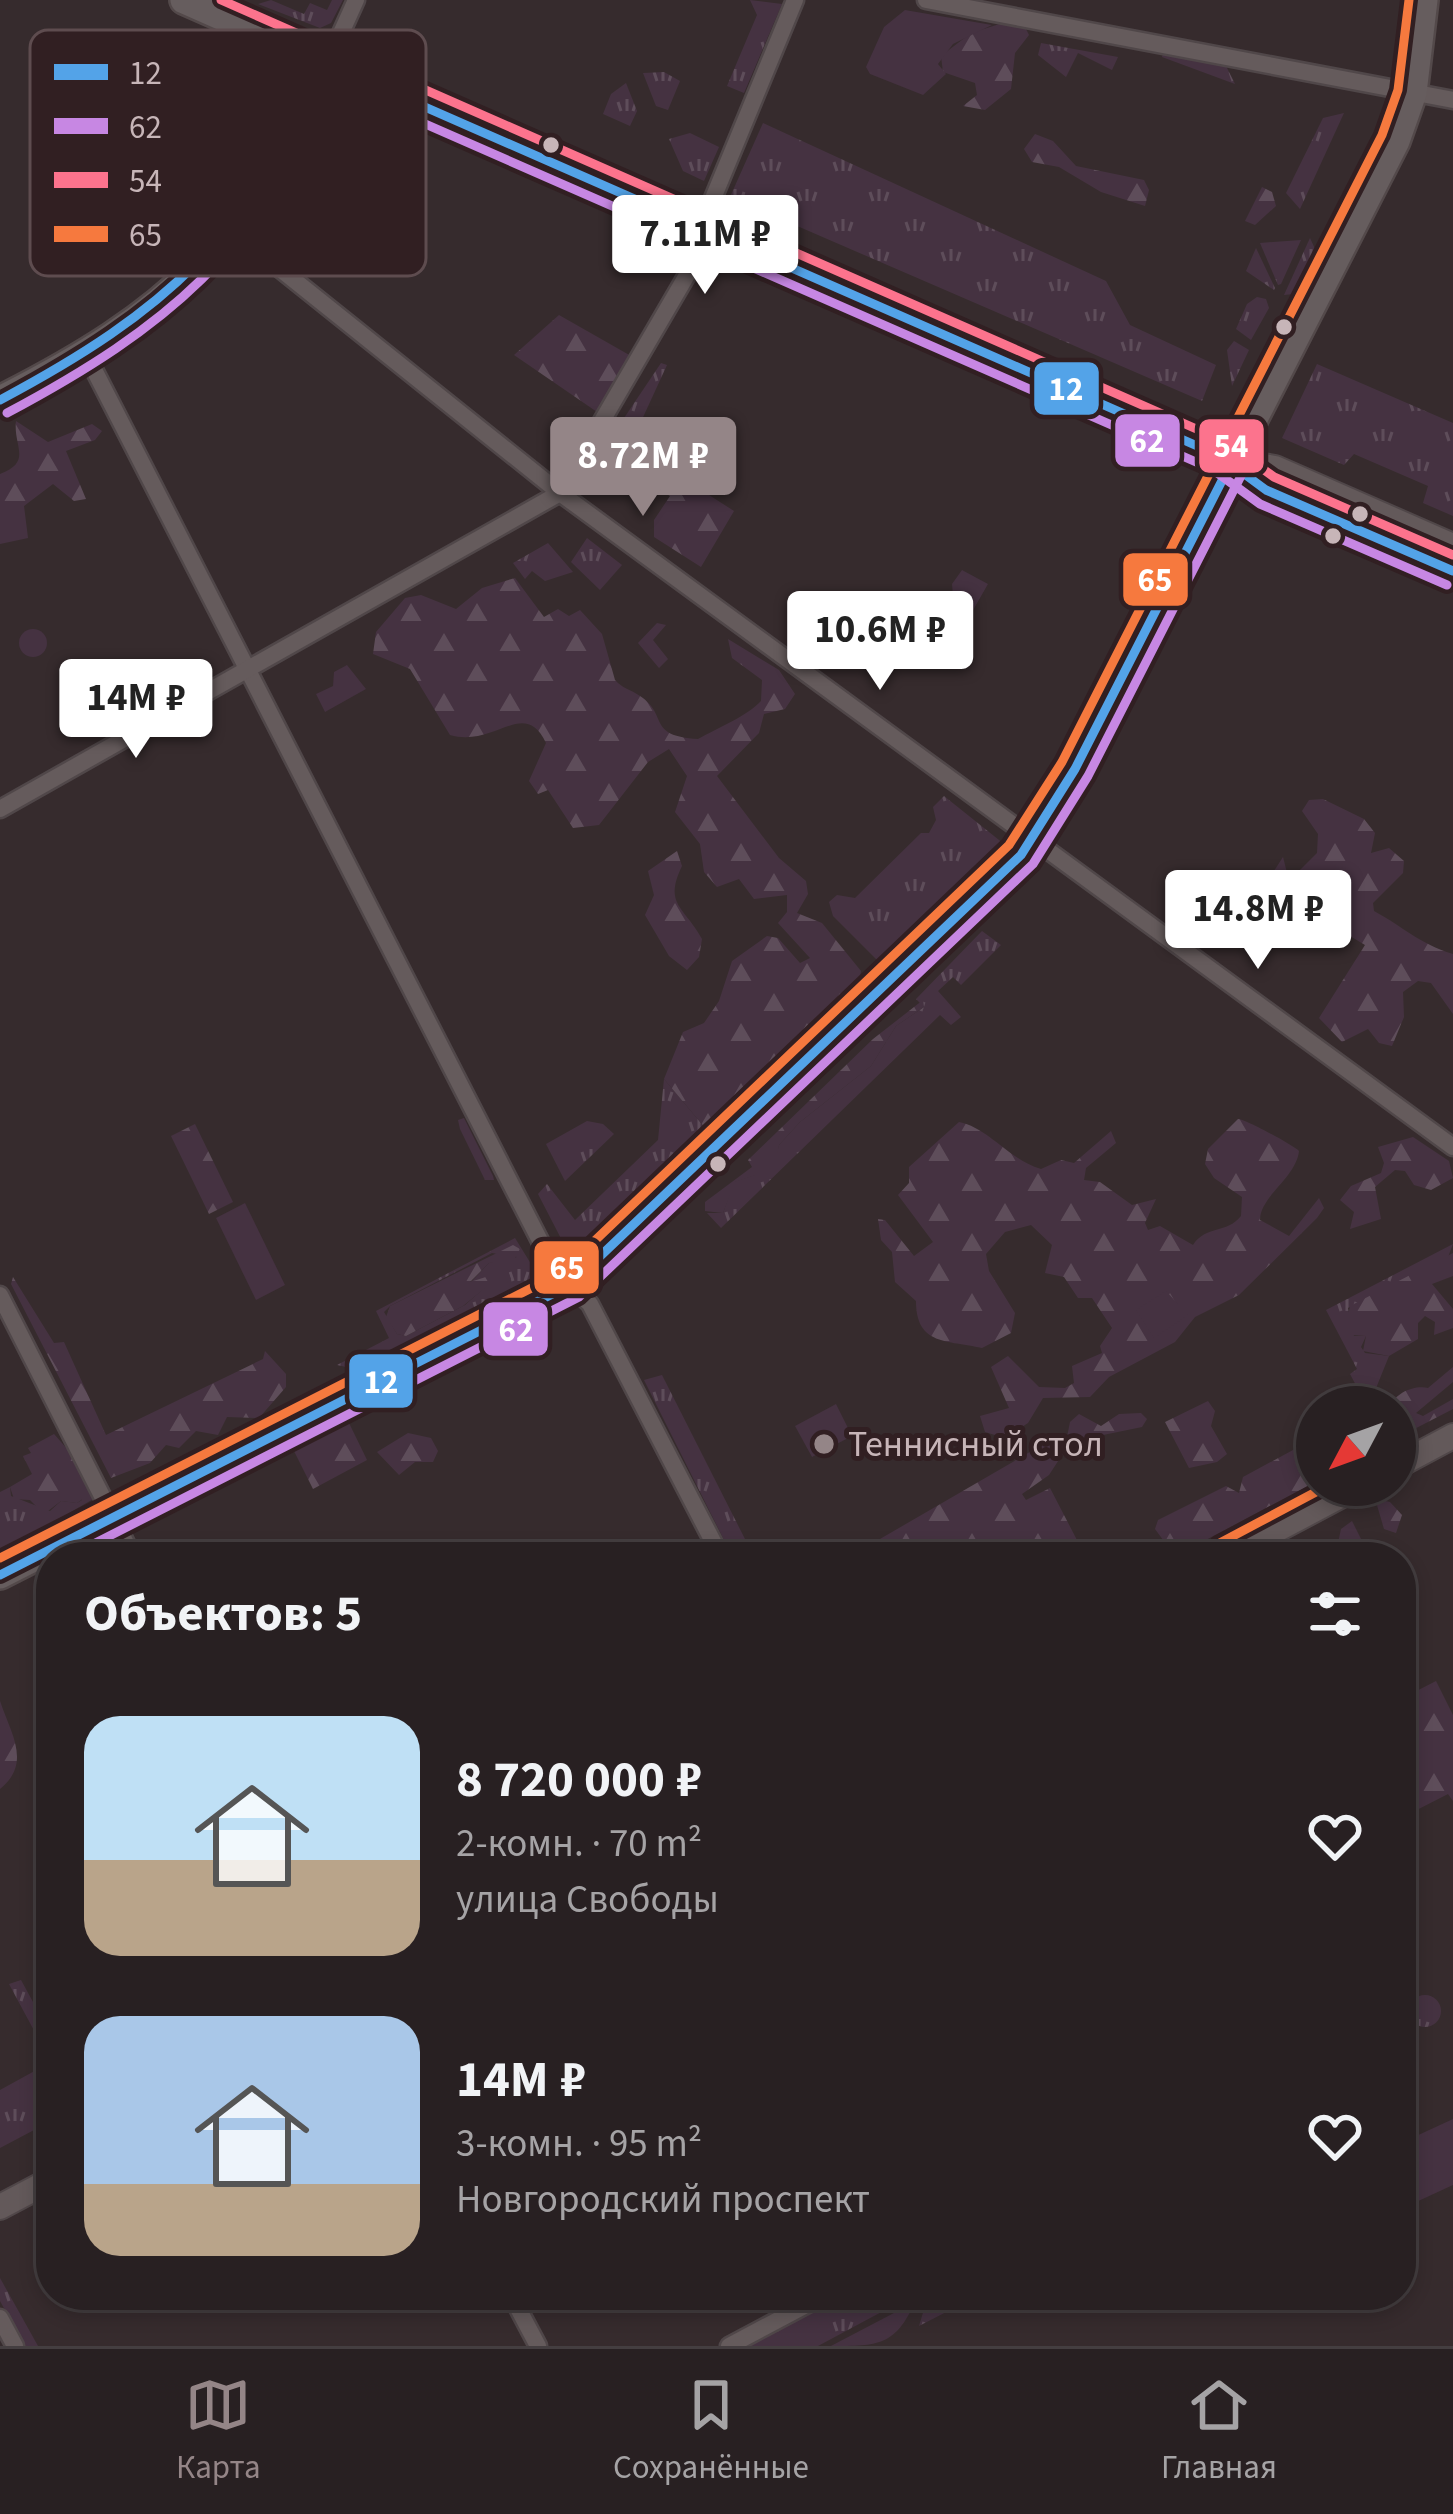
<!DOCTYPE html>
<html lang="ru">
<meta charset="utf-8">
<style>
body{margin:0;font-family:"Source Sans 3",sans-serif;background:#30282a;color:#f1f3f6;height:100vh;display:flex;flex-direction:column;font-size:45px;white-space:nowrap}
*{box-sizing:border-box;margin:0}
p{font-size:39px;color:#a5a3a5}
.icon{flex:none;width:66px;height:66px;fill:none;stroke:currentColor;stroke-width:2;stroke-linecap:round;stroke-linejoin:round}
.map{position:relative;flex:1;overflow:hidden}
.panel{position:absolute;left:36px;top:1542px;width:1380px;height:768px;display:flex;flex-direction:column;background:#282022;border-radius:48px;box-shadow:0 6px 18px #0003,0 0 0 3px #443e40}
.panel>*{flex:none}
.needle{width:78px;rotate:229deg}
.tools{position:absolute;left:1296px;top:1386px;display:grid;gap:24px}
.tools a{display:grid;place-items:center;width:120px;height:120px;border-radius:50%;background:#282022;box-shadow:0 6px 18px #0003,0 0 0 3px #443e40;font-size:60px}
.price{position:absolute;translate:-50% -102px;padding:0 27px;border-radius:12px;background:#fff;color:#222;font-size:39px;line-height:78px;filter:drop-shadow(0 3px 6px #0008)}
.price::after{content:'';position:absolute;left:50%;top:72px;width:36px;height:27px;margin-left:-18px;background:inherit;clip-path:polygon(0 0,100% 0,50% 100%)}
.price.current{background:#948587;color:#fff}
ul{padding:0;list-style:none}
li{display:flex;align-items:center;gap:36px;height:300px;padding:0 48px}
li span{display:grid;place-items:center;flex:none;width:336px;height:240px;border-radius:36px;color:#555}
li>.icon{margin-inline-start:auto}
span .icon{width:144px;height:144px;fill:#fffc;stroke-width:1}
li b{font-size:51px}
h2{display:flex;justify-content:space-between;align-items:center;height:144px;padding:0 48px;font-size:51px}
.tab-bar{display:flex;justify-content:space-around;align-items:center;height:168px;border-top:3px solid #443e40;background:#282022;font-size:33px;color:#a5a3a5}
.tab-bar a{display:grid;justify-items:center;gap:6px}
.tab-bar .current{color:#948587}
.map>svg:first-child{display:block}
.grass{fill:url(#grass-tufts);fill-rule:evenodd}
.forest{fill:url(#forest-firs)}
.park{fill:#453241}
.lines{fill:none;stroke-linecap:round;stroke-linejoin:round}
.minor-casing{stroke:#504749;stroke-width:21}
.secondary-casing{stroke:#504749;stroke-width:28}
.primary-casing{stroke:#53494a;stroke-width:32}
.minor{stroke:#655b5c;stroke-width:16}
.secondary{stroke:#63595a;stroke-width:24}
.primary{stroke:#665d5e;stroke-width:27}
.bus-1-casing{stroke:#311f22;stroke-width:18}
.bus-2-casing{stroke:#311f22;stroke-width:18}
.bus-3-casing{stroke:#311f22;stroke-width:18}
.bus-4-casing{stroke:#311f22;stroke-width:18}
.bus-1{stroke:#53a3e8;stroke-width:9}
.bus-2{stroke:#c787e3;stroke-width:9}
.bus-3{stroke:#fc738d;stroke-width:9}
.bus-4{stroke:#f6793e;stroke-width:9}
.bus-dot{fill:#c7b5b8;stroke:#311f22;stroke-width:4.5}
.poi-dot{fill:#948587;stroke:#311f22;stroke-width:4.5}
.labels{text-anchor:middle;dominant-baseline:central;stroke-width:10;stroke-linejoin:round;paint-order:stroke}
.poi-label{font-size:36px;fill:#c7b5b8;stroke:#311f22;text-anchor:start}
.key{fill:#311f22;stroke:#5e4c4f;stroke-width:3}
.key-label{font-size:33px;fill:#c7b5b8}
.line-badge{stroke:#311f22;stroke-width:4.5}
.badge-label{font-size:33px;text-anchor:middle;font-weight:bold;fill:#fff}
</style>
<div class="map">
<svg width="1453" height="2346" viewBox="0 0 1453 2346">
<defs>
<pattern id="grass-tufts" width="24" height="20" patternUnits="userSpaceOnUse" patternTransform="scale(3)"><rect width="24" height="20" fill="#453241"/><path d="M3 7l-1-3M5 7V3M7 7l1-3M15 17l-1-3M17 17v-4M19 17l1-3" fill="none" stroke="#5e4d5a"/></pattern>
<pattern id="forest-firs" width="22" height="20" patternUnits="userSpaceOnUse" patternTransform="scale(3)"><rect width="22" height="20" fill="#453241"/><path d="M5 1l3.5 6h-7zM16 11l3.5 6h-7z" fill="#5e4d5a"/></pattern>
</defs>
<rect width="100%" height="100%" fill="#362b2d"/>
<g class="grass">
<path d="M 271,0 L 304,14 L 310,3 L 327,10 L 332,0 L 343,0 L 331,23 L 320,28 L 258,4 Z"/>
<path d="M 750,0 L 782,4 L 744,93 L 727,86 L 757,15 Z"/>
<path d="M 1041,43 L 1118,57 L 1112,70 L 1078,53 L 1066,77 L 1038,55 Z"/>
<path d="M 1164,49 L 1224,62 L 1235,84 L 1162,57 Z"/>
<path d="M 664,72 L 680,81 L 668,110 L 656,106 L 643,73 Z"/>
<path d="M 626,83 L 637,111 L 630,126 L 603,114 L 611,94 Z"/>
<path d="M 1344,113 L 1300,209 L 1286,193 L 1323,118 Z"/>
<path d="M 763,123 L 1106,281 L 1130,325 L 1216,365 L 1202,401 L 730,197 Z"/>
<path d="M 690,133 L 719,147 L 704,181 L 683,171 L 669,139 Z"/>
<path d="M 1310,238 L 1315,249 L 1293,294 L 1284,295 Z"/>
<path d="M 1301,240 L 1281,284 L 1278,285 L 1260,243 Z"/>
<path d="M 1256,248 L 1275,288 L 1274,290 L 1246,271 Z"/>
<path d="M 1257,297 L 1266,299 L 1269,308 L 1251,340 L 1236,329 L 1247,304 Z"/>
<path d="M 1234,341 L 1249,350 L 1232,386 L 1227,350 Z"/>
<path d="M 661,363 L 667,365 L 633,439 L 616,430 Z"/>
<path d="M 1317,364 L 1453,423 L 1453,516 L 1423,503 L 1428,486 L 1354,454 L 1344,465 L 1282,438 Z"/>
<path d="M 587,538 L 622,565 L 600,590 L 571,562 Z"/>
<path d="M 548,543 L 573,572 L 545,581 L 532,571 L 525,579 L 513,563 Z"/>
<path d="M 657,623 L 666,625 L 653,640 L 668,659 L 659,668 L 638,643 Z"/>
<path d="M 944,796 L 1004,844 L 881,964 L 833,916 L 829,902 L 837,895 L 855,898 L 921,833 L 929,833 L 936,820 L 933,807 Z"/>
<path d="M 982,931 L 1001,945 L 961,985 L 953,977 L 938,991 L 961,1017 L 951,1025 L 940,1015 L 721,1228 L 707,1213 L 723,1213 L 734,1182 L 755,1175 L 776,1157 L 779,1145 L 800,1122 L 871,1066 L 896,1026 L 924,1007 L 916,999 Z"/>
<path d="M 664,1079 L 706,1129 L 588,1255 L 568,1252 L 538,1194 L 547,1184 L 575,1220 L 658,1140 Z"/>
<path d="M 464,1118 L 493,1176 L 494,1180 L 485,1180 L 460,1129 L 458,1120 Z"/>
<path d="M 587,1121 L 603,1124 L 614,1134 L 565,1181 L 546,1144 Z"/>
<path d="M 515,1238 L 536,1272 L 534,1281 L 360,1370 L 337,1365 L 389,1338 L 376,1311 ZM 492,1253 L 517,1257 L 489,1263 L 470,1283 L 491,1276 L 508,1282 L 490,1283 L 465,1305 L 406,1336 L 397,1334 L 384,1312 L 390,1306 Z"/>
<path d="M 1453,1244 L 1448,1257 L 1348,1308 L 1354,1336 L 1366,1336 L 1361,1347 L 1365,1353 L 1389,1356 L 1372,1398 L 1365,1402 L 1350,1374 L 1357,1369 L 1326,1310 Z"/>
<path d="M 662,1375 L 749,1547 L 745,1552 L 731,1554 L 644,1380 Z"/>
<path d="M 76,1459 L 95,1498 L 0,1553 L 0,1492 L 10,1487 L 11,1496 L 50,1511 L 61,1501 L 77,1503 L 82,1500 Z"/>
<path d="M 1352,1521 L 1370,1557 L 1335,1557 L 1341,1529 Z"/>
<path d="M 21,1980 L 51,2035 L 51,2121 L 0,2148 L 0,2090 L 51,2062 L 9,1984 Z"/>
<circle cx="1425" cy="2011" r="16"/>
<path d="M 0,2278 L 38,2346 L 25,2346 L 0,2301 Z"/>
<path d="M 841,2295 L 913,2295 L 818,2346 L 742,2346 Z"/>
<path d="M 946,2295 L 979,2295 L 919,2326 L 925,2306 Z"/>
<path d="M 915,2302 C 895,2346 878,2346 831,2346 Z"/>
</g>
<g class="forest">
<path d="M 1006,22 L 1025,27 L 1029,35 L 1015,53 L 1011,89 L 985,110 L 963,106 L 977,95 L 975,83 L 943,72 L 941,56 L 971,33 Z"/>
<path d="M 1035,134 L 1053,141 L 1076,166 L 1144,180 L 1149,190 L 1145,206 L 1101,192 L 1059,167 L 1032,162 L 1024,149 Z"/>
<path d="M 1262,187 L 1272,192 L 1276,206 L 1255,225 L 1245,221 Z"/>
<path d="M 559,315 L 631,356 L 600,414 L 514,355 Z"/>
<path d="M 16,421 L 48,442 L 92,424 L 102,431 L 95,440 L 66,451 L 86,499 L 74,501 L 53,484 L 24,506 L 28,538 L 0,544 L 0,474 C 33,461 13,447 16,421 Z"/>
<path d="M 657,476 L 684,479 L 734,511 L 701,567 L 654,537 L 654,520 L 670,496 L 650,484 Z"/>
<path d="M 515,578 L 544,617 L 558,609 L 569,616 L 580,610 L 602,634 L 615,680 C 623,689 630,689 640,696 C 669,715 646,736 698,739 C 718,728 747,716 761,701 L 762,680 L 732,658 L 728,639 L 779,670 L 795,694 L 785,709 L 764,714 L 759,733 L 717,776 L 779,858 L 806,881 L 808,894 L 797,913 L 822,923 L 861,971 L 859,981 L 825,1013 L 807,1046 L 723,1125 L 706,1129 L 664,1079 L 683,1032 L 704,1023 L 719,1001 L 732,961 L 767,936 L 778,938 L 800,963 L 810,958 L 778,923 L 787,912 L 787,895 L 754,899 L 739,879 L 717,887 L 704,872 L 700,844 L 675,812 L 687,776 L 669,749 L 648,762 L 599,825 L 573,828 L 548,790 L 538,794 L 529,781 L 546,743 C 524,697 495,748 450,735 L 410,669 L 373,654 L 376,632 L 405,598 L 421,595 L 456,609 L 482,588 Z"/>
<path d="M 1323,799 L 1364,819 L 1375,833 L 1371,853 L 1389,848 L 1404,861 L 1403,873 L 1373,903 L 1374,911 C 1405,928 1418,943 1453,954 L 1453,1014 L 1431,983 L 1418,981 L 1403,992 L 1404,1017 L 1392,1046 L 1379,1043 L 1368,1029 L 1342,1042 L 1319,1018 L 1365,945 L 1265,885 L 1283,857 L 1289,881 L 1317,853 L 1318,834 L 1302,811 L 1309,800 Z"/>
<path d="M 677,851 L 682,866 C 663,905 685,907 702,939 L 699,957 L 687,970 L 669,956 L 645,915 L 654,895 L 648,871 Z"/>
<path d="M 923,1000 L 924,1007 L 896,1026 L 871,1066 L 800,1122 L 779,1145 L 777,1157 L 756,1175 L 735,1182 L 723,1213 L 705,1211 L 705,1202 L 752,1167 L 748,1160 L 873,1039 Z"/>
<path d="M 1238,1119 C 1245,1119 1293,1145 1299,1151 C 1296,1178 1260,1196 1260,1220 L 1289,1236 L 1319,1198 L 1324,1208 L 1317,1218 L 1239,1295 L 1195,1317 L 1175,1342 L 1109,1377 L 1090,1397 L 1043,1398 L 1028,1423 L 1005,1438 L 985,1432 L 980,1416 L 1009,1408 L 991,1367 L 1008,1356 L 1039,1387 L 1065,1388 L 1074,1383 L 1072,1366 L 1102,1353 L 1100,1346 L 1112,1328 L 1092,1298 L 1078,1298 L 1064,1277 L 1045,1273 L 1052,1245 L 1031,1225 L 1005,1232 L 986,1254 L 989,1271 L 1015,1313 L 1011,1333 L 982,1348 C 948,1340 916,1346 916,1301 L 895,1282 L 892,1252 L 881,1240 L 878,1219 L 885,1220 L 914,1256 L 933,1242 L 898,1195 L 909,1183 L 909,1167 L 959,1122 C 989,1128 1009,1160 1041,1169 L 1061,1160 L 1074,1163 L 1111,1131 L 1116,1143 L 1086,1168 L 1084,1180 L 1100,1182 L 1132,1205 L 1156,1199 L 1145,1223 L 1148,1230 L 1160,1226 L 1193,1245 C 1206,1225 1227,1234 1241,1216 L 1242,1197 L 1214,1178 L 1205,1164 L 1208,1149 Z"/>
<path d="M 195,1124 L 233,1202 L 209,1214 L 171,1136 Z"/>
<path d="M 1413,1137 L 1449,1161 L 1453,1178 L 1431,1190 L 1414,1185 L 1405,1171 L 1395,1170 L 1375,1187 L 1381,1219 L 1350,1229 L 1354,1212 L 1340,1200 L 1351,1186 L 1381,1173 L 1384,1163 L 1378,1147 Z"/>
<path d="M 513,1245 L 520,1249 L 513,1261 L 489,1263 L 470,1282 L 508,1270 L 511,1279 L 505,1284 L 490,1284 L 463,1306 L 406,1336 L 397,1334 L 386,1317 L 390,1306 Z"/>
<path d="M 1453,1253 L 1453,1276 L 1432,1284 L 1453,1309 L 1453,1328 L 1434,1335 L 1435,1322 L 1425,1316 L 1418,1323 L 1418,1339 L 1389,1356 L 1363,1351 L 1366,1336 L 1351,1335 L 1346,1326 L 1350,1306 Z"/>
<path d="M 13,1277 L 54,1343 L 64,1342 L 106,1435 L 263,1359 L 265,1351 L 286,1374 L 286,1387 L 259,1418 L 227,1417 L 218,1435 L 196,1431 L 179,1448 L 166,1445 L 150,1463 L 111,1478 L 11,1284 Z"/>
<path d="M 1453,1367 L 1453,1382 L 1416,1413 L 1423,1416 L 1453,1399 L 1453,1409 L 1395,1439 L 1402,1422 L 1390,1407 C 1395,1393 1414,1385 1428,1388 Z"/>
<path d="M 1208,1401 L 1215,1411 L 1211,1426 L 1227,1454 L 1217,1462 L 1189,1468 L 1165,1422 Z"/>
<path d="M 1141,1413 L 1147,1419 L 1142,1427 L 1103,1435 L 1090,1452 L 1062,1455 L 1049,1475 L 1022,1494 L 1026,1500 L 1050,1488 L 1078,1542 L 1070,1557 L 849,1557 L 1054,1438 L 1066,1442 L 1070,1422 L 1079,1414 L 1101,1426 L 1119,1414 Z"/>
<path d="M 349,1423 L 367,1460 L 313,1489 L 294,1451 Z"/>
<path d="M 408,1433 L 431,1438 L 438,1451 L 433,1462 L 415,1462 L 399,1475 L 377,1452 Z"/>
<path d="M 54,1434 L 76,1459 L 84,1498 L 77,1503 L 61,1501 L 44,1514 L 30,1500 L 14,1499 L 10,1487 L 32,1474 L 23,1456 L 31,1453 L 28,1448 Z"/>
<path d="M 1317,1437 L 1317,1481 L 1185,1551 L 1169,1548 L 1155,1529 L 1158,1520 L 1226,1486 L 1239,1493 L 1243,1477 Z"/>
<path d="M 1381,1500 L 1390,1502 L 1402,1515 L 1396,1533 L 1384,1529 L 1377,1505 Z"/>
<path d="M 1436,1681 L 1453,1715 L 1453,1801 L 1448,1794 L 1401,1818 L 1401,1699 Z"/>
<path d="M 0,1701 C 11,1734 32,1763 0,1789 Z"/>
</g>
<g class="park">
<path d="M 905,10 L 992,25 L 953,44 L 938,64 L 946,74 L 923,95 L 870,74 L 866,67 L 884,27 Z"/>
<path d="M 962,570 L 988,584 L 968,619 L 938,648 L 924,635 L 953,597 L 952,584 Z"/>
<circle cx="33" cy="643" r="14"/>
<path d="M 347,665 L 366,689 L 325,712 L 316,694 L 333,686 L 334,672 Z"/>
<path d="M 245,1203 L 285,1285 L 256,1300 L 216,1218 Z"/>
<path d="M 1166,1291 L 1188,1315 L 1154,1338 L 1136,1310 Z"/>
<path d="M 836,1404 L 852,1436 L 812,1457 L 795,1426 Z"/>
<path d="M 1453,2119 L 1453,2185 L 1401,2209 L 1401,2143 Z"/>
</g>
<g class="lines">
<defs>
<g id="minor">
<path d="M 926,0 L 1453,100"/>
<path d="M 327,64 L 356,0"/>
<path d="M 234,232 L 560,493 L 1453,1147"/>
<path d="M 87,356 L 555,1270 L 590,1304 L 721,1557"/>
<path d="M 0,809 L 560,493 L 694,263 L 702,225 L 795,0"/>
<path d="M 0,1295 L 133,1557"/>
<path d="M 511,2295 L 538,2346"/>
<path d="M 0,2318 L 15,2346"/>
<path d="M 729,2346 L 825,2295"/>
</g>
<g id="secondary">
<path d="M 1232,461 L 1266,490 L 1453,571"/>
<path d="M 1238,462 L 1275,468 L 1453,546"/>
<path d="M 1395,1467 L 1453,1436"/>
<path d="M 1225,1557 L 1361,1485"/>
<path d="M 0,2207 L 51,2180"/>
</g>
<g id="primary">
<path d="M 184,0 L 1232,461"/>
<path d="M 0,400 C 170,314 250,241 327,64"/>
<path d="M 0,1575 L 570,1285 L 1021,855 L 1075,769 L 1396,141 L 1413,93 L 1424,0"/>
</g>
</defs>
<use href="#minor" class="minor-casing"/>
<use href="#secondary" class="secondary-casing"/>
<use href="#primary" class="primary-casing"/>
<use href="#minor" class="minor"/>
<use href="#secondary" class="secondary"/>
<use href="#primary" class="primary"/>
<defs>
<g id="bus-1">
<path d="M 0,400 C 169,310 245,238 327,64 L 1220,456 L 1266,490 L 1453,571"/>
<path d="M 0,1575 L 570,1285 L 1021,855 L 1075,769 L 1232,461"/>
</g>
<g id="bus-2">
<path d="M 7,413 C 170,326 254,253 334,84 L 1212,469 L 1260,504 L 1447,585"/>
<path d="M 68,1557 L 579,1297 L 1033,864 L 1088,776 L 1245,468"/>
</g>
<path id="bus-3" d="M 221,0 L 1226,442 L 1274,477 L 1453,555"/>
<g id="bus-4">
<path d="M 1218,1544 L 1329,1485"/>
<path d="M 0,1558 L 561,1273 L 1009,845 L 1062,762 L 1382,135 L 1398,90 L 1409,0"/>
</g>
</defs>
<use href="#bus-1" class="bus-1-casing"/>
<use href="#bus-2" class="bus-2-casing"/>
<use href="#bus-3" class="bus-3-casing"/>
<use href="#bus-4" class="bus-4-casing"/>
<use href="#bus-1" class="bus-1"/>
<use href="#bus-2" class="bus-2"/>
<use href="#bus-3" class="bus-3"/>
<use href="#bus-4" class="bus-4"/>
</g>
<g class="bus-dot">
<circle cx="551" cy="145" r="10"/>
<circle cx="1284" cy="327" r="10"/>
<circle cx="1360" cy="514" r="10"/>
<circle cx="1333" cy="536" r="10"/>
<circle cx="718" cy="1164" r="10"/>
</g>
<circle class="poi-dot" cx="824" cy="1444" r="12"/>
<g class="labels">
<g class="poi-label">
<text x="848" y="1444">Теннисный стол</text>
</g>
</g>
<rect x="30" y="30" width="396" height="246" rx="18" class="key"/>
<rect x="54" y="64" width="54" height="16" fill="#53a3e8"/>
<rect x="54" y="118" width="54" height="16" fill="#c787e3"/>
<rect x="54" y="172" width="54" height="16" fill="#fc738d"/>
<rect x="54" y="226" width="54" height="16" fill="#f6793e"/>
<g class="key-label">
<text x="129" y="84">12</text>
<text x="129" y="138">62</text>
<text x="129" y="192">54</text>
<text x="129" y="246">65</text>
</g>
<g class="line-badge">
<rect x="1032" y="360" width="69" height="57" rx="12" fill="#53a3e8"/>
<rect x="1113" y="412" width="69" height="57" rx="12" fill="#c787e3"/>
<rect x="1197" y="417" width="69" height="58" rx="12" fill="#fc738d"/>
<rect x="1121" y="551" width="69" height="57" rx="12" fill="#f6793e"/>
<rect x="532" y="1239" width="69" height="57" rx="12" fill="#f6793e"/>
<rect x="481" y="1300" width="69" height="58" rx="12" fill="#c787e3"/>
<rect x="347" y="1352" width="68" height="58" rx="12" fill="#53a3e8"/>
</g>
<g class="badge-label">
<text x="1066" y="400">12</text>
<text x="1147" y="452">62</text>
<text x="1231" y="457">54</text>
<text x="1155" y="591">65</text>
<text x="567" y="1279">65</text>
<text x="516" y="1341">62</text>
<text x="381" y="1393">12</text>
</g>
</svg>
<div class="tools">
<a><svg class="needle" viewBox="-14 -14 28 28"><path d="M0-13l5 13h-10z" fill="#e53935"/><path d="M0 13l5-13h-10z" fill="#a5a3a5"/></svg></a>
</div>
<b class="price" style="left:705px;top:297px">7.11M ₽</b>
<b class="price current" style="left:643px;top:519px">8.72M ₽</b>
<b class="price" style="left:880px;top:693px">10.6M ₽</b>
<b class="price" style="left:136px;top:761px">14M ₽</b>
<b class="price" style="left:1258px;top:972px">14.8M ₽</b>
<section class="panel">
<h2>Объектов: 5<svg class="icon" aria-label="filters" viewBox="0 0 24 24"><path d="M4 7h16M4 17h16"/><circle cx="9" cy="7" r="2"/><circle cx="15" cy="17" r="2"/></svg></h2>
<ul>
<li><span style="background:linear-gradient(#bfe0f5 60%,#b9a48a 0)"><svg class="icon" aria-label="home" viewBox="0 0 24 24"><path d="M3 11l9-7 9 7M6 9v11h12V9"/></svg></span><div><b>8 720 000 ₽</b><p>2-комн. · 70 m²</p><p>улица Свободы</p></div><svg class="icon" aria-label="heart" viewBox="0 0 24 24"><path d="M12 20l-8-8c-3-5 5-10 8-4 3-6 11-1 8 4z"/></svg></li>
<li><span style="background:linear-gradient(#a9c7e8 70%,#b9a48a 0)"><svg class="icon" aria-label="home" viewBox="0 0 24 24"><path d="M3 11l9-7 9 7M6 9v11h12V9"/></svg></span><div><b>14M ₽</b><p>3-комн. · 95 m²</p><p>Новгородский проспект</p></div><svg class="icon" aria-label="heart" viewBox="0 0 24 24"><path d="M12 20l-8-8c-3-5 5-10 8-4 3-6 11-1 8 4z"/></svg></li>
</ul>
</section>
</div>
<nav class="tab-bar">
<a class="current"><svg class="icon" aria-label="map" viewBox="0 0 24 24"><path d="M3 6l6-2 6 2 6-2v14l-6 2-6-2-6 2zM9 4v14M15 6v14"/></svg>Карта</a>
<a><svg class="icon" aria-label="saved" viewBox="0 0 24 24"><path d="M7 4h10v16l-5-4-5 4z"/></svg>Сохранённые</a>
<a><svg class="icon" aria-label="home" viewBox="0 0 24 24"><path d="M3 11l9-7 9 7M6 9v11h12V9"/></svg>Главная</a>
</nav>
